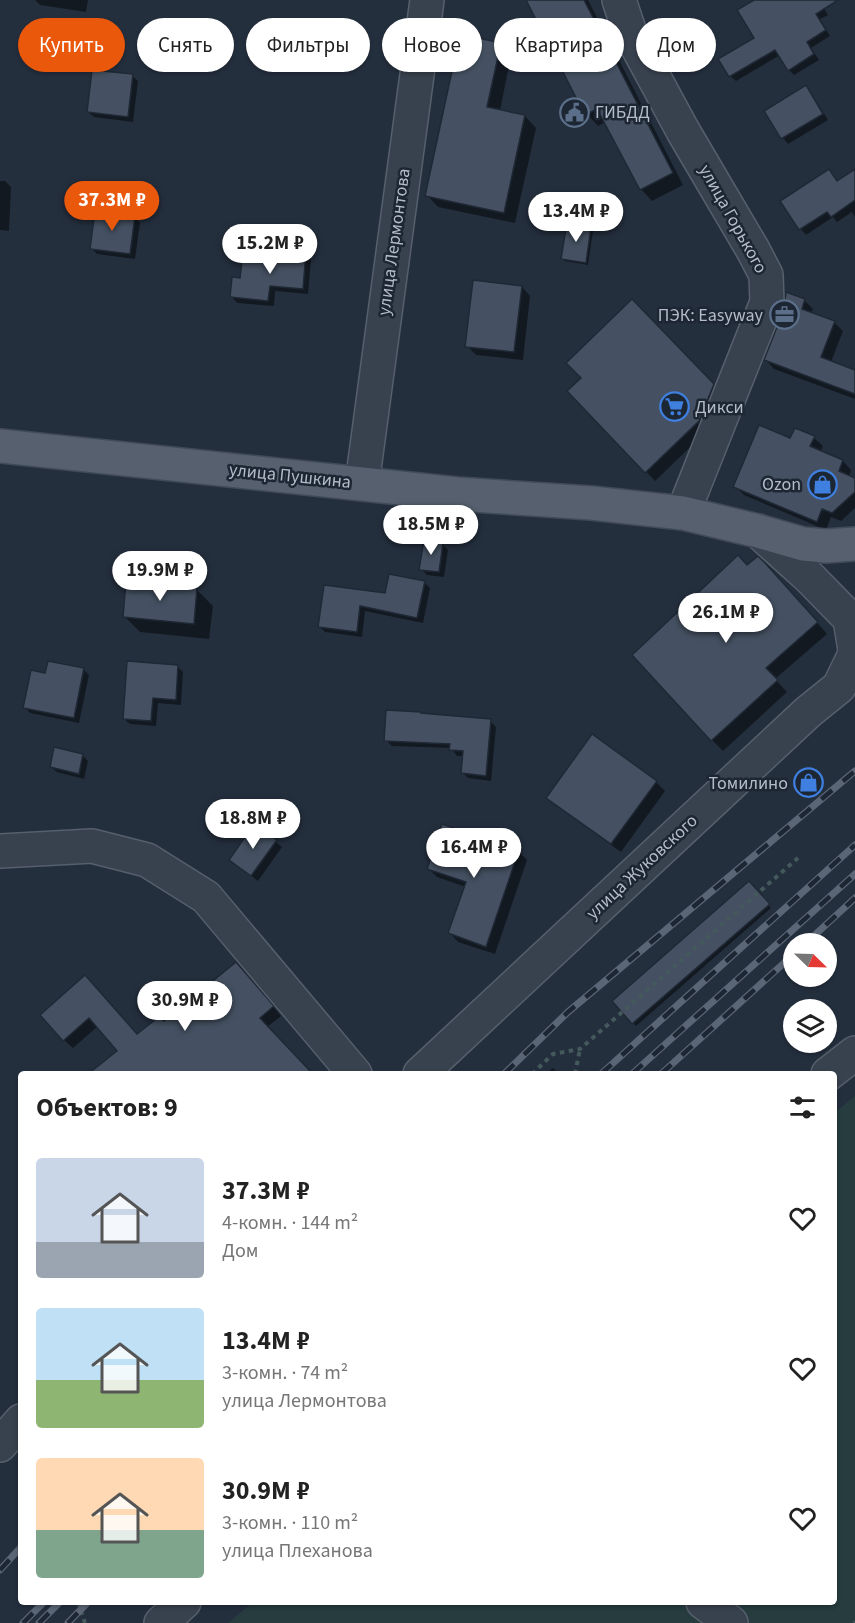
<!DOCTYPE html>
<html lang="ru">
<meta charset="utf-8">
<style>
body{margin:0;font-family:"Source Sans 3",sans-serif;background:#f6f6f6;color:#222;height:100vh;display:flex;flex-direction:column;font-size:22px;white-space:nowrap}
*{box-sizing:border-box;margin:0}
p{font-size:20px;color:#767676}
.icon{flex:none;width:33px;height:33px;fill:none;stroke:currentColor;stroke-width:2;stroke-linecap:round;stroke-linejoin:round}
.map{position:relative;flex:1;overflow:hidden}
.sheet{position:absolute;left:18px;top:1071px;width:819px;height:534px;display:flex;flex-direction:column;background:#fff;border-radius:6px;box-shadow:0 2px 4px #0004}
.sheet>*{flex:none}
.guide{position:absolute;left:18px;top:18px;width:819px;height:54px;display:flex;gap:12px}
.needle{width:39px;rotate:113deg}
.fabs{position:absolute;left:783px;top:933px;display:grid;gap:12px}
.fabs a{display:grid;place-items:center;width:54px;height:54px;border-radius:50%;background:#fff;box-shadow:0 2px 4px #0004;font-size:30px}
.price{position:absolute;translate:-50% -51px;padding:0 14px;border-radius:21px;background:#fff;color:#222;font-size:20px;line-height:39px;filter:drop-shadow(0 2px 3px #0008)}
.price::after{content:'';position:absolute;left:50%;top:36px;width:18px;height:14px;margin-left:-9px;background:inherit;clip-path:polygon(0 0,100% 0,50% 100%)}
.price.on{background:#ea580c;color:#fff}
ul{padding:0;list-style:none}
li{display:flex;align-items:center;gap:18px;height:150px;padding:0 18px}
li span{display:grid;place-items:center;flex:none;width:168px;height:120px;border-radius:6px;color:#555}
li>.icon{margin-inline-start:auto}
span .icon{width:72px;height:72px;fill:#fffc;stroke-width:1}
li b{font-size:26px}
h2{display:flex;justify-content:space-between;align-items:center;height:72px;padding:0 18px;font-size:26px}
.tag{padding:0 21px;border-radius:27px;background:#fff;box-shadow:0 2px 4px #0004;font-size:21px;line-height:54px}
.tag.on{background:#ea580c;color:#fff}
.map>svg:first-child{display:block}
.green{fill:#263c3f}
.shadow{fill:#0007}
.building{fill:#455162;stroke:#1f2835;stroke-width:1.5}
.lines{fill:none;stroke-linecap:round;stroke-linejoin:round}
.minor-casing{stroke:#565f6c;stroke-width:36}
.major-casing{stroke:#414a57;stroke-width:36}
.path{stroke:#44595c;stroke-width:4;stroke-dasharray:4.5 4.5;stroke-linecap:butt}
.minor{stroke:#38414e;stroke-width:33}
.major{stroke:#56606e;stroke-width:33}
.rail-casing{stroke:#5a6575;stroke-width:7}
.rail{stroke:#1d2633;stroke-width:4.5;stroke-dasharray:14;stroke-linecap:butt}
.labels{text-anchor:middle;dominant-baseline:central;stroke-width:5;stroke-linejoin:round;paint-order:stroke}
.poi-label{font-size:18px;fill:#b4bcc9;stroke:#1d2633;text-anchor:end}
.street-label{font-size:18px;fill:#b4bcc9;stroke:#1d2633}
</style>
<div class="map">
<svg width="855" height="1623" viewBox="0 0 855 1623">
<rect width="100%" height="100%" fill="#242f3e"/>
<path class="green" d="M 855,1096 L 855,1623 L 228,1623 L 253,1602 L 834,1602 L 834,1113 Z"/>
<g class="shadow">
<path d="M 35,0 L 88,0 L 86,12 L 40,5 Z"/>
<path d="M 528,0 L 588,0 L 683,185 L 652,201 L 641,189 L 606,122 L 598,126 L 587,114 Z"/>
<path d="M 757,0 L 819,0 L 828,15 L 820,19 L 830,36 L 811,48 L 819,60 L 794,75 L 789,70 L 780,55 L 736,81 L 730,76 L 756,38 Z"/>
<path d="M 500,44 L 511,55 L 500,111 L 525,116 L 536,128 L 515,223 L 438,207 L 427,195 Z"/>
<path d="M 132,76 L 138,81 L 133,122 L 94,117 L 88,112 Z"/>
<path d="M 805,87 L 811,93 L 828,120 L 788,144 L 783,138 L 766,111 Z"/>
<path d="M 855,170 L 855,217 L 852,212 L 837,222 L 833,217 L 806,235 L 801,229 L 782,202 L 829,171 L 838,182 Z"/>
<path d="M 0,181 L 5,181 L 11,187 L 9,231 L 0,230 Z"/>
<path d="M 135,218 L 140,223 L 135,259 L 97,254 L 91,248 Z"/>
<path d="M 591,229 L 593,231 L 588,265 L 565,261 L 563,259 Z"/>
<path d="M 305,254 L 311,260 L 308,294 L 275,291 L 274,306 L 237,303 L 232,297 L 241,279 L 264,264 Z"/>
<path d="M 522,287 L 530,296 L 523,360 L 476,355 L 467,346 Z"/>
<path d="M 804,300 L 813,309 L 811,314 L 834,322 L 843,331 L 831,362 L 855,371 L 855,399 L 774,369 L 766,360 Z"/>
<path d="M 632,301 L 722,394 L 708,430 L 655,481 L 569,391 L 583,378 Z"/>
<path d="M 814,438 L 823,446 L 820,452 L 843,461 L 851,470 L 849,477 L 855,480 L 855,508 L 841,521 L 831,517 L 826,530 L 744,495 L 735,486 L 791,440 Z"/>
<path d="M 442,544 L 448,550 L 444,577 L 427,575 L 421,569 Z"/>
<path d="M 748,567 L 777,576 L 827,634 L 775,679 L 787,692 L 723,751 L 712,740 Z"/>
<path d="M 424,582 L 430,588 L 423,623 L 365,611 L 362,637 L 325,632 L 319,626 L 325,586 L 386,594 Z"/>
<path d="M 197,590 L 213,606 L 209,639 L 140,632 L 124,616 Z"/>
<path d="M 49,662 L 84,670 L 89,675 L 79,723 L 30,713 L 25,707 L 46,675 Z"/>
<path d="M 177,666 L 183,672 L 181,705 L 158,703 L 156,726 L 130,724 L 124,719 Z"/>
<path d="M 490,721 L 496,727 L 491,781 L 468,778 L 463,773 L 464,756 L 457,756 L 451,748 L 392,746 L 386,740 Z"/>
<path d="M 82,755 L 88,761 L 84,779 L 57,772 L 51,767 Z"/>
<path d="M 656,782 L 665,791 L 621,852 L 557,806 L 548,798 Z"/>
<path d="M 255,826 L 282,847 L 258,881 L 231,860 Z"/>
<path d="M 518,851 L 527,860 L 495,954 L 458,942 L 450,933 L 466,887 L 437,877 L 428,868 Z"/>
<path d="M 749,883 L 771,908 L 636,1026 L 614,1001 Z"/>
<path d="M 245,973 L 281,1016 L 267,1027 L 311,1074 L 90,1074 L 119,1051 L 98,1026 L 73,1048 L 64,1040 L 85,977 L 138,1036 L 164,1022 Z"/>
<path d="M 553,1068 L 559,1074 L 546,1074 Z"/>
</g>
<g class="building">
<path d="M 526,0 L 584,0 L 673,173 L 640,190 L 597,109 L 585,115 Z"/>
<path d="M 754,0 L 838,0 L 816,14 L 826,30 L 807,42 L 814,54 L 788,71 L 775,50 L 729,77 L 718,59 L 754,38 L 737,10 Z"/>
<path d="M 460,34 L 501,43 L 487,107 L 525,115 L 504,213 L 425,196 Z"/>
<path d="M 92,70 L 133,74 L 128,117 L 87,112 Z"/>
<path d="M 806,85 L 823,114 L 781,139 L 764,111 Z"/>
<path d="M 829,169 L 837,181 L 855,169 L 855,200 L 831,217 L 827,212 L 799,230 L 780,201 Z"/>
<path d="M 95,210 L 135,216 L 130,254 L 90,249 Z"/>
<path d="M 567,223 L 591,227 L 586,263 L 561,259 Z"/>
<path d="M 264,249 L 306,252 L 303,289 L 270,286 L 268,301 L 230,297 L 232,277 L 240,278 L 242,261 L 263,262 Z"/>
<path d="M 473,280 L 522,286 L 514,352 L 465,347 Z"/>
<path d="M 786,292 L 805,299 L 802,309 L 835,321 L 821,357 L 855,370 L 855,394 L 764,360 L 784,309 Z"/>
<path d="M 632,299 L 714,384 L 699,421 L 645,473 L 567,391 L 581,378 L 566,363 Z"/>
<path d="M 759,425 L 790,438 L 795,428 L 815,436 L 810,446 L 843,460 L 839,471 L 855,478 L 855,492 L 832,513 L 822,509 L 817,522 L 733,487 Z"/>
<path d="M 424,540 L 443,543 L 439,572 L 419,570 Z"/>
<path d="M 738,555 L 747,565 L 758,556 L 766,564 L 818,622 L 766,668 L 778,680 L 711,741 L 632,655 Z"/>
<path d="M 389,574 L 425,581 L 417,618 L 360,606 L 357,632 L 318,627 L 324,585 L 385,593 Z"/>
<path d="M 126,581 L 197,588 L 194,624 L 123,617 Z"/>
<path d="M 48,661 L 84,668 L 74,718 L 23,708 L 31,670 L 45,673 Z"/>
<path d="M 127,661 L 178,665 L 176,700 L 153,698 L 151,721 L 123,719 Z"/>
<path d="M 386,710 L 421,712 L 421,713 L 491,719 L 486,776 L 461,773 L 463,751 L 449,750 L 450,744 L 384,741 Z"/>
<path d="M 592,734 L 657,781 L 611,844 L 546,798 Z"/>
<path d="M 54,747 L 83,754 L 79,774 L 50,767 Z"/>
<path d="M 254,824 L 277,840 L 251,876 L 229,860 Z"/>
<path d="M 442,824 L 519,850 L 486,947 L 448,933 L 466,882 L 427,869 Z"/>
<path d="M 749,881 L 770,904 L 632,1024 L 612,1001 Z"/>
<path d="M 236,962 L 274,1006 L 260,1018 L 313,1074 L 88,1074 L 117,1051 L 89,1018 L 63,1041 L 40,1015 L 85,975 L 137,1034 L 160,1016 L 164,1021 Z"/>
</g>
<g class="lines">
<defs>
<g id="minor">
<path d="M 619,0 L 630,33 L 683,131 L 753,250 L 766,275 L 767,302 L 683,513"/>
<path d="M 362,484 L 427,0"/>
<path d="M 758,531 L 810,578 L 850,619 L 855,650"/>
<path d="M 0,851 L 92,846 L 147,860 L 206,897 L 355,1074"/>
<path d="M 420,1074 L 808,712 L 839,687 L 855,654"/>
<path d="M 828,1074 L 855,1053"/>
<path d="M 0,1445 L 21,1421"/>
<path d="M 703,1602 L 731,1623"/>
<path d="M 161,1623 L 184,1602"/>
</g>
<path id="major" d="M 0,446 L 457,494 L 591,503 L 683,513 L 758,531 L 803,544 L 826,546 L 855,544"/>
</defs>
<use href="#minor" class="minor-casing"/>
<use href="#major" class="major-casing"/>
<g class="path">
<path d="M 532,1074 L 553,1054 L 580,1049 L 798,858"/>
<path d="M 575,1074 L 580,1049"/>
<path d="M 78,1602 L 85,1623"/>
<path d="M 854,1623 L 855,1622"/>
</g>
<use href="#minor" class="minor"/>
<use href="#major" class="major"/>
<defs>
<g id="rail">
<path d="M 805,944 L 855,898"/>
<path d="M 504,1074 L 568,1012 L 855,771"/>
<path d="M 601,1074 L 855,845"/>
<path d="M 632,1074 L 855,874"/>
<path d="M 661,1074 L 794,954"/>
<path d="M 0,1570 L 21,1547"/>
<path d="M 23,1623 L 44,1602"/>
<path d="M 39,1623 L 60,1602"/>
<path d="M 68,1623 L 88,1602"/>
</g>
</defs>
<use href="#rail" class="rail-casing"/>
<use href="#rail" class="rail"/>
</g>
<defs>
<symbol id="civic-ring" viewBox="-11 -11 22 22"><circle r="9.5" fill="#1d2633" stroke="#5c6f8a" stroke-width="1.5"/><path d="M-.6-6.5H3V-4.5H.6V-3L4-1V1h2V6H-6V1h2V-1L-.6-3ZM-1.2 2.5V6h2.4V2.5Z" fill="#5c6f8a"/></symbol>
<symbol id="office-ring" viewBox="-11 -11 22 22"><circle r="9.5" fill="#1d2633" stroke="#5c6f8a" stroke-width="1.5"/><path d="M-6-3h4V-5.5h4V-3h4V5H-6ZM-1-4.5V-3h2v-1.5ZM-6 0V1H6V0Z" fill="#5c6f8a"/></symbol>
<symbol id="supermarket-ring" viewBox="-11 -11 22 22"><circle r="9.5" fill="#1d2633" stroke="#3f7fe0" stroke-width="1.5"/><path d="M-6-5.5h2.5l.6 2H6L4.5 2H-2.5L-4.4-4H-6ZM-1.5 3.2a1.3 1.3 0 1 0 .1 0ZM3 3.2a1.3 1.3 0 1 0 .1 0Z" fill="#3f7fe0"/></symbol>
<symbol id="shop-ring" viewBox="-11 -11 22 22"><circle r="9.5" fill="#1d2633" stroke="#3f7fe0" stroke-width="1.5"/><path d="M-5-2.5h2.3a2.7 3.5 0 0 1 5.4 0H5L5.5 6h-11ZM-1.5-2.5h3a1.5 2.3 0 0 0-3 0Z" fill="#3f7fe0"/></symbol>
</defs>
<g fill-rule="evenodd">
<use href="#civic-ring" x="558" y="96" width="33" height="33"/>
<use href="#office-ring" x="768" y="298" width="33" height="33"/>
<use href="#supermarket-ring" x="658" y="390" width="33" height="33"/>
<use href="#shop-ring" x="806" y="468" width="33" height="33"/>
<use href="#shop-ring" x="792" y="766" width="33" height="33"/>
</g>
<g class="labels">
<g class="poi-label">
<text x="595" y="112" text-anchor="start">ГИБДД</text>
<text x="763" y="315">ПЭК: Easyway</text>
<text x="695" y="407" text-anchor="start">Дикси</text>
<text x="801" y="484">Ozon</text>
<text x="788" y="783">Томилино</text>
</g>
<g class="street-label">
<text transform="translate(733 219) rotate(61)">улица Горького</text>
<text transform="translate(394 242) rotate(-82)">улица Лермонтова</text>
<text transform="translate(290 476) rotate(6)">улица Пушкина</text>
<text transform="translate(642 867) rotate(-43)">улица Жуковского</text>
</g>
</g>
</svg>
<div class="fabs">
<a><svg class="needle" viewBox="-14 -14 28 28"><path d="M0-13l5 13h-10z" fill="#e53935"/><path d="M0 13l5-13h-10z" fill="#767676"/></svg></a>
<a><svg class="icon" aria-label="layers" viewBox="0 0 24 24"><path d="M12 4l9 5-9 5-9-5zM3 14l9 5 9-5"/></svg></a>
</div>
<b class="price on" style="left:112px;top:232px">37.3M ₽</b>
<b class="price" style="left:576px;top:243px">13.4M ₽</b>
<b class="price" style="left:270px;top:275px">15.2M ₽</b>
<b class="price" style="left:431px;top:556px">18.5M ₽</b>
<b class="price" style="left:160px;top:602px">19.9M ₽</b>
<b class="price" style="left:726px;top:644px">26.1M ₽</b>
<b class="price" style="left:253px;top:850px">18.8M ₽</b>
<b class="price" style="left:474px;top:879px">16.4M ₽</b>
<b class="price" style="left:185px;top:1032px">30.9M ₽</b>
<div class="guide">
<a class="tag on">Купить</a>
<a class="tag">Снять</a>
<a class="tag">Фильтры</a>
<a class="tag">Новое</a>
<a class="tag">Квартира</a>
<a class="tag">Дом</a>
</div>
<section class="sheet">
<h2>Объектов: 9<svg class="icon" aria-label="filters" viewBox="0 0 24 24"><path d="M4 7h16M4 17h16"/><circle cx="9" cy="7" r="2"/><circle cx="15" cy="17" r="2"/></svg></h2>
<ul>
<li><span style="background:linear-gradient(#c9d6e8 70%,#9aa5b1 0)"><svg class="icon" aria-label="home" viewBox="0 0 24 24"><path d="M3 11l9-7 9 7M6 9v11h12V9"/></svg></span><div><b>37.3M ₽</b><p>4-комн. · 144 m²</p><p>Дом</p></div><svg class="icon" aria-label="heart" viewBox="0 0 24 24"><path d="M12 20l-8-8c-3-5 5-10 8-4 3-6 11-1 8 4z"/></svg></li>
<li><span style="background:linear-gradient(#bfe0f5 60%,#8fb573 0)"><svg class="icon" aria-label="home" viewBox="0 0 24 24"><path d="M3 11l9-7 9 7M6 9v11h12V9"/></svg></span><div><b>13.4M ₽</b><p>3-комн. · 74 m²</p><p>улица Лермонтова</p></div><svg class="icon" aria-label="heart" viewBox="0 0 24 24"><path d="M12 20l-8-8c-3-5 5-10 8-4 3-6 11-1 8 4z"/></svg></li>
<li><span style="background:linear-gradient(#ffd9b3 60%,#7fa58c 0)"><svg class="icon" aria-label="home" viewBox="0 0 24 24"><path d="M3 11l9-7 9 7M6 9v11h12V9"/></svg></span><div><b>30.9M ₽</b><p>3-комн. · 110 m²</p><p>улица Плеханова</p></div><svg class="icon" aria-label="heart" viewBox="0 0 24 24"><path d="M12 20l-8-8c-3-5 5-10 8-4 3-6 11-1 8 4z"/></svg></li>
</ul>
</section>
</div>
